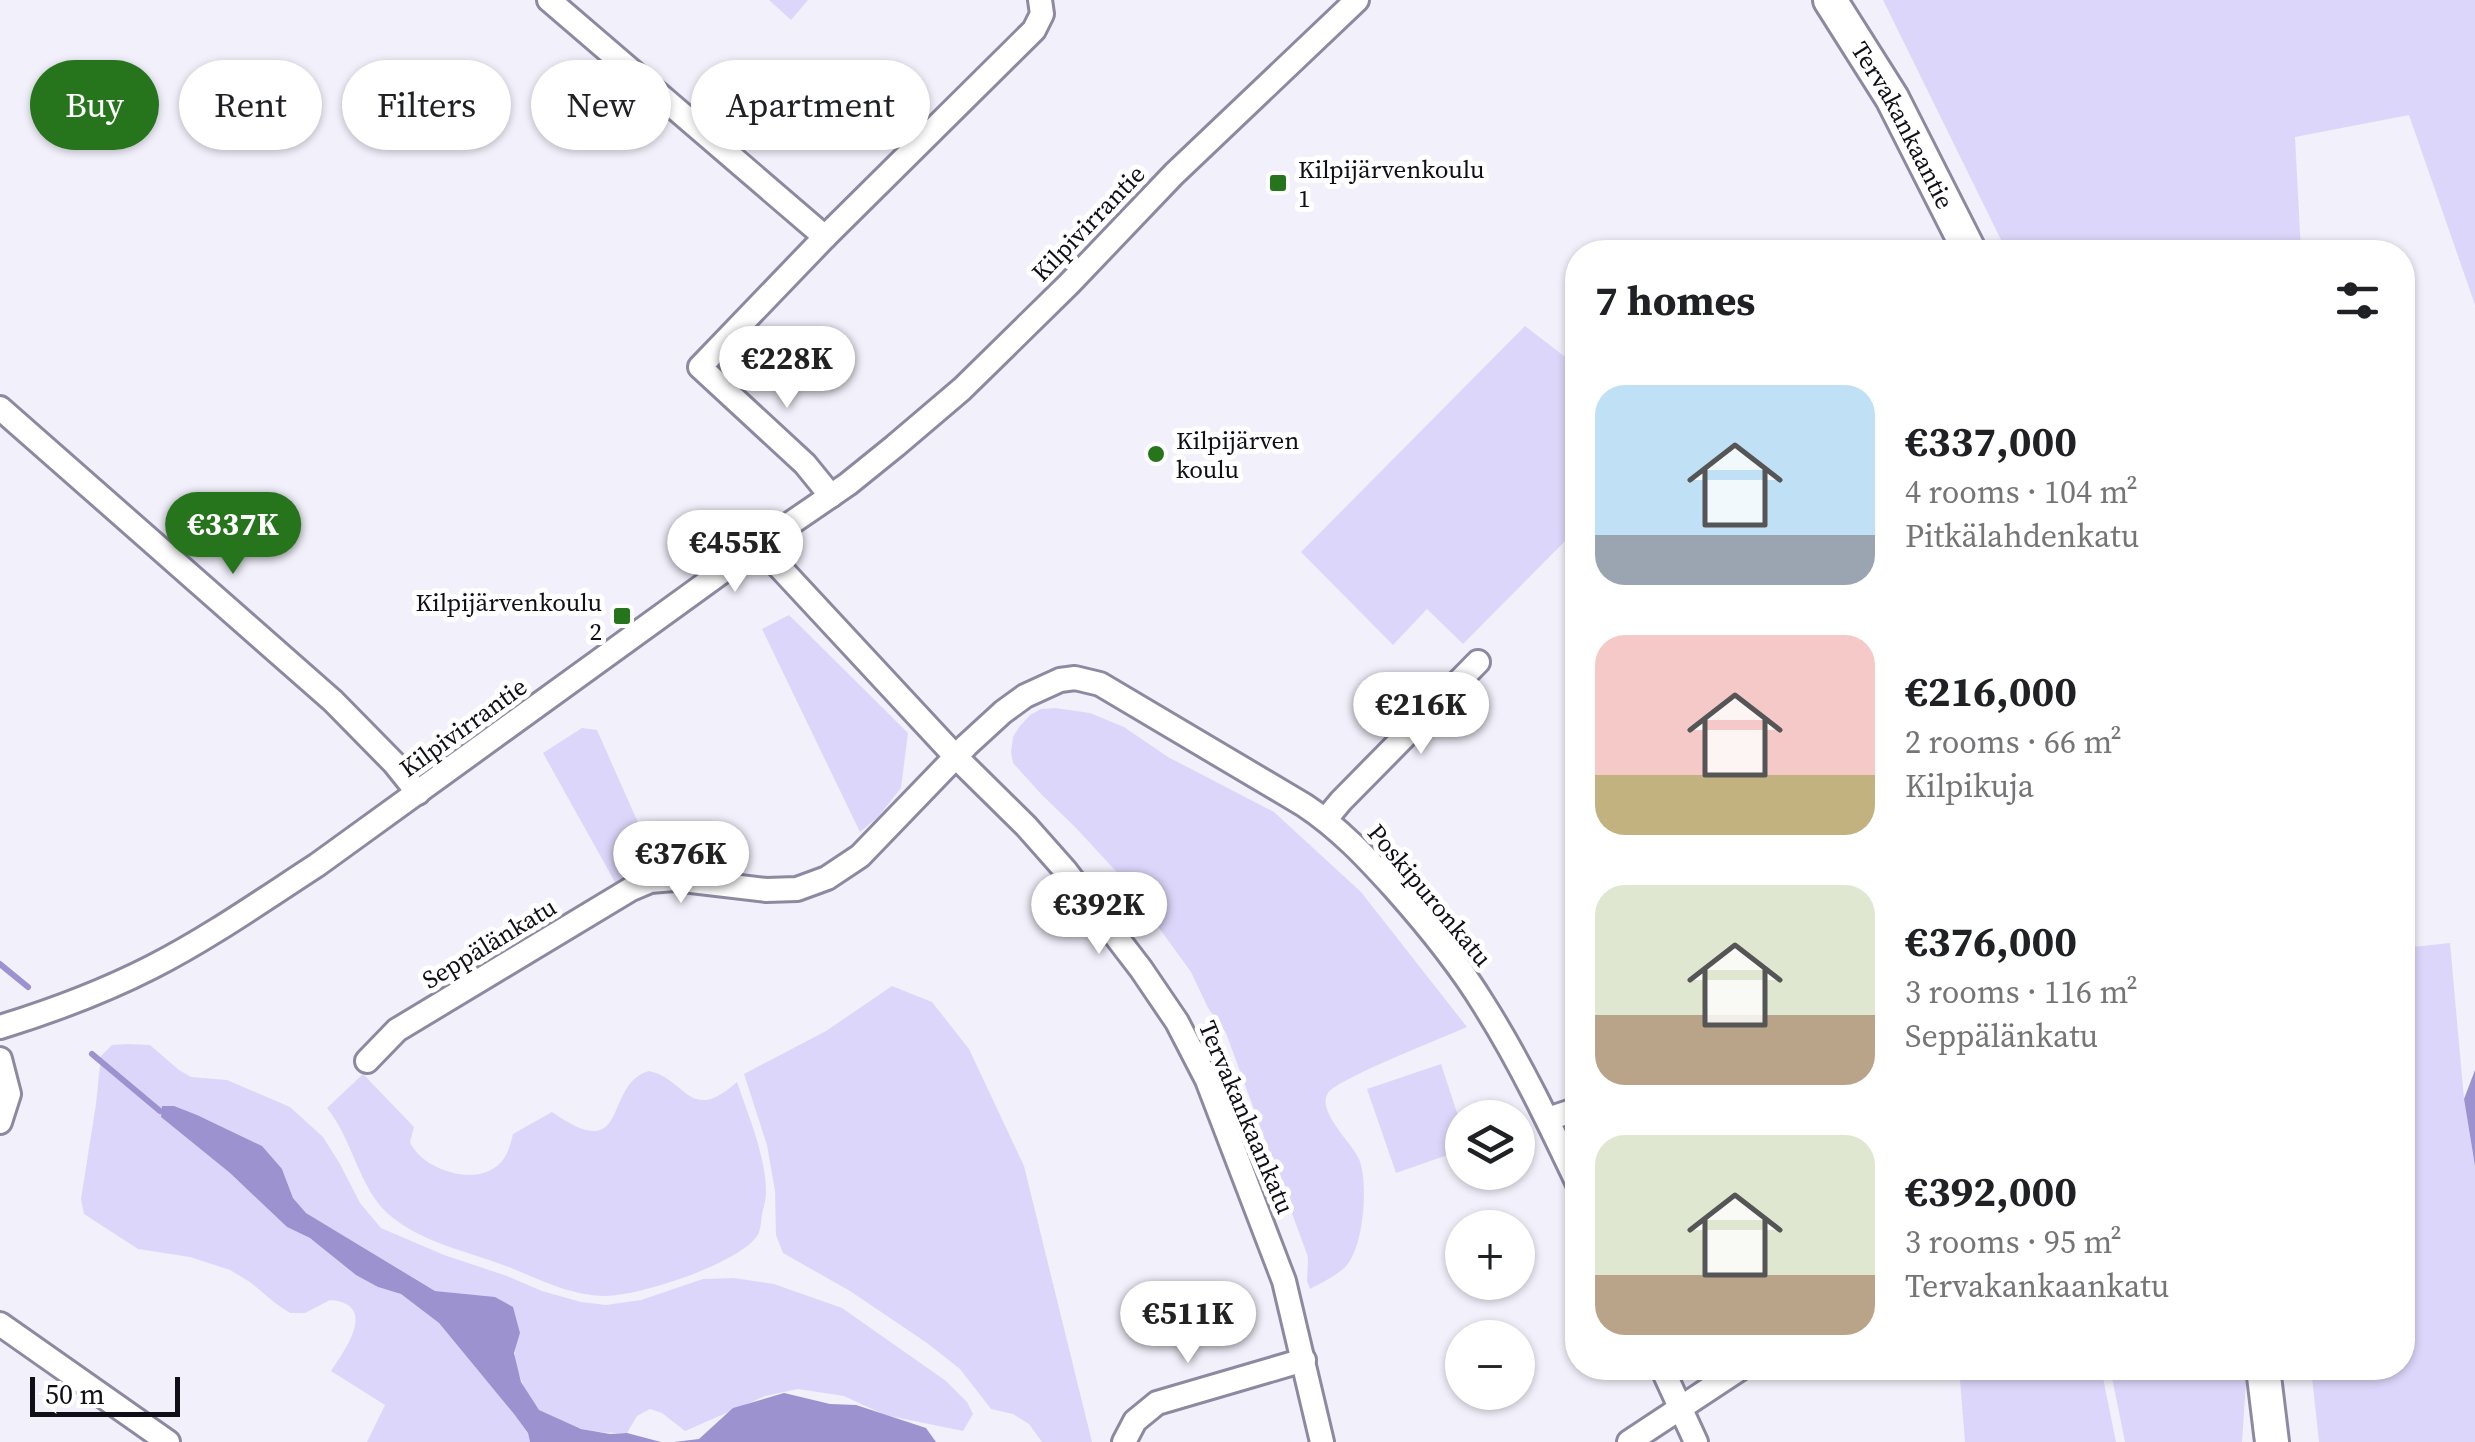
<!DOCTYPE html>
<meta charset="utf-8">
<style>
body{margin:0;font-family:"Source Serif 4",serif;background:#f2f2f2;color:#202124;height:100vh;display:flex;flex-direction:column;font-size:38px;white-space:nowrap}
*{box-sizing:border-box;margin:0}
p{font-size:32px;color:#757577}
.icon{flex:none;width:55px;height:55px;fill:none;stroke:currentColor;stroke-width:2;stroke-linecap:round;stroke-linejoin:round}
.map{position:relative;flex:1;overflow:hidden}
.details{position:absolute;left:1565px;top:240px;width:850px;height:1140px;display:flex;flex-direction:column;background:#fff;border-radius:40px;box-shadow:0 2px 8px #0004}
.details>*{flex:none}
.hud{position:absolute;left:30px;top:60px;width:950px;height:90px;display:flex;gap:20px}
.fabs{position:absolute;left:1445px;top:1100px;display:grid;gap:20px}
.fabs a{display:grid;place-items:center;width:90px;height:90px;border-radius:50%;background:#fff;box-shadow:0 2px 8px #0004;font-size:50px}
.scale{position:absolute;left:30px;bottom:25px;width:150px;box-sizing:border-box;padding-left:10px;border:5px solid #100e17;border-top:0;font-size:28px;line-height:35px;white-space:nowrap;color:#100e17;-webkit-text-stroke:8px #fff;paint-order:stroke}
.price{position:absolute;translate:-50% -85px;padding:0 22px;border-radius:35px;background:#fff;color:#222;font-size:32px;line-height:65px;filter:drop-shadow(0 2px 5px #0008)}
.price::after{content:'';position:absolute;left:50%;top:60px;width:30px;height:22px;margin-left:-15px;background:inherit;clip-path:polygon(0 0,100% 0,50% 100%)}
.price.on{background:#26751d;color:#fff}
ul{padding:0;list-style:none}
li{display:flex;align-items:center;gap:30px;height:250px;padding:0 30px}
li span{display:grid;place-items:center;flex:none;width:280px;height:200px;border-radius:30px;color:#555}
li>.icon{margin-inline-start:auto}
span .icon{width:120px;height:120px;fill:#fffc;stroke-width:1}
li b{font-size:42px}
h2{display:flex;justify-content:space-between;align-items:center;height:120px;padding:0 30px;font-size:42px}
.tag{padding:0 35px;border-radius:45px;background:#fff;box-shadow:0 2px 8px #0004;font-size:35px;line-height:90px}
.tag.on{background:#26751d;color:#fff}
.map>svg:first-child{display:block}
.green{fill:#dcd7fa}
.water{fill:#9c92d0}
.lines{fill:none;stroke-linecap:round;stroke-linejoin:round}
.stream{stroke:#9c92d0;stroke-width:6}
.street-casing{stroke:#8c89a0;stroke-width:28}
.secondary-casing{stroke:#8c89a0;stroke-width:38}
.street{stroke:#fff;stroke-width:22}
.secondary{stroke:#fff;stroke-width:32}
.poi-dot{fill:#26751d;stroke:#fff;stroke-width:4}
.labels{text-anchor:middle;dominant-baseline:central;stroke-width:10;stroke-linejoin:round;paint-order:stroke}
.street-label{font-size:25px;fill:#100e17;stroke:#fff}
.poi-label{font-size:25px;fill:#100e17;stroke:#fff;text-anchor:start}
</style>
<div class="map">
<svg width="2475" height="1442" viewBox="0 0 2475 1442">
<rect width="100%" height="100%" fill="#f1f0fb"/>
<g class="green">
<path d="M 769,0 L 808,0 L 791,20 Z"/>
<path d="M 1883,0 L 2475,0 L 2475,305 L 2409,115 L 2295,137 L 2301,252 L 2007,252 Z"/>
<path d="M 1525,326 L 1577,366 L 1577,529 L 1463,644 L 1427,609 L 1393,645 L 1301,552 Z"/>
<path d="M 789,615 L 908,733 L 901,788 L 878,817 L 860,832 L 762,629 Z"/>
<path d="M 1055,708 L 1090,713 L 1124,727 L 1168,757 L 1274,812 L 1361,892 L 1467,1027 C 1445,1037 1337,1079 1328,1093 C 1316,1111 1352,1143 1359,1159 C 1369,1183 1364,1252 1343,1269 C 1334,1277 1321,1283 1310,1289 L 1307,1281 L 1308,1257 L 1226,1033 L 1208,1008 L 1191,972 L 1125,881 L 1076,828 L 1041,794 L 1013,763 L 1011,752 L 1013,737 L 1019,727 L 1030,715 L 1041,709 Z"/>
<path d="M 582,728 L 597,730 L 647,843 L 645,865 L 615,882 L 543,753 Z"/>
<path d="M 2450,943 L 2464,1099 L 2475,1166 L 2475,1442 L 2319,1442 L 2311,1368 L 2402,1368 L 2403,948 Z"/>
<path d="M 892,986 L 932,1002 L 969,1049 L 1024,1166 L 1092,1442 L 1042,1442 L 1029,1424 L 1013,1414 L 991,1409 L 960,1369 L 927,1343 L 850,1291 L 783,1253 L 776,1235 L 775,1191 L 767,1145 L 744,1074 L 826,1031 Z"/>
<path d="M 127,1044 L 150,1045 L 179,1070 L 191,1077 L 227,1080 L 290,1107 L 323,1137 L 340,1164 L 360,1203 L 381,1228 L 444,1255 L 507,1276 L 542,1291 L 581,1302 L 606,1305 L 641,1300 L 703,1279 L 734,1278 L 774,1284 L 842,1308 L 946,1381 L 967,1402 L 973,1414 L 963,1431 L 885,1415 L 844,1396 L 798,1389 L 765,1396 L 685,1431 L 662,1413 L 650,1409 L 637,1416 L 627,1433 C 601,1434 564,1428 542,1413 C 529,1403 516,1372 515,1356 C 514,1349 518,1341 520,1333 L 461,1294 L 435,1291 L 306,1213 L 293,1198 L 282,1169 L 161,1117 L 230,1173 L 287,1227 L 310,1238 L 378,1287 L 401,1294 L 439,1323 L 514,1414 L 528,1433 L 530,1442 L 367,1442 L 385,1405 L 331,1371 C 345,1350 379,1304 330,1300 L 305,1313 L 290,1313 L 275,1303 L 250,1282 L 230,1270 L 190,1257 L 138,1249 L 84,1214 L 81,1199 L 96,1104 L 101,1056 L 112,1045 Z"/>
<path d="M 1441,1064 L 1462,1128 L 1462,1150 L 1396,1173 L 1367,1089 Z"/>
<path d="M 649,1071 C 687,1079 689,1125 737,1082 C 748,1115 766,1156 766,1192 C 766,1199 764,1207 762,1214 C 761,1221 761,1231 757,1236 C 738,1264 639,1296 605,1296 C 572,1296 541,1280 511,1268 C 471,1252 428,1245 393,1218 C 359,1192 354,1141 327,1108 L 363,1074 L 414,1127 L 410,1142 C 421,1168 470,1185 494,1168 C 506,1161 510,1147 513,1134 L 552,1112 C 632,1168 602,1084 649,1071 Z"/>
<path d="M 1959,1368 L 2101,1368 L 2116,1442 L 1965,1442 Z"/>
<path d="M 2110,1368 L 2247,1368 L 2242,1442 L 2125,1442 Z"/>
</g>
<g class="water">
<path d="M 2475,1070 L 2475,1166 L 2464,1099 Z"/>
<path d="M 162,1106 L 174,1106 L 197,1115 L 262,1146 L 282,1169 L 293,1198 L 306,1213 L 435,1291 L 495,1297 L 513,1307 L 520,1333 L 514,1353 L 521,1382 L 539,1410 L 581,1429 L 610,1434 L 627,1433 L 661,1442 L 530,1442 L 528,1433 L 514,1414 L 439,1323 L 401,1294 L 378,1287 L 356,1275 L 310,1238 L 287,1227 L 230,1173 L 161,1117 Z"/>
<path d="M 784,1393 L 830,1404 L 856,1405 L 926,1428 L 936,1442 L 674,1442 L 699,1439 L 733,1408 Z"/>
</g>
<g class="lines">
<g class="stream">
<path d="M 0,964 L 28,987"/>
<path d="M 92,1054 L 160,1111"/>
</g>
<defs>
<g id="street">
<path d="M 549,0 L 825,237"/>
<path d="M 0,408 L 333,701 L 394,763 L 418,793"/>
<path d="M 831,496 L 805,464 L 700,367 L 825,237 L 1034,30 L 1042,14 L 1040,0"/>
<path d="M 759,545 L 956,757 L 1026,826 L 1065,870 L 1141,969 L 1177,1022 L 1207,1080 L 1284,1281 L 1322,1442"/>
<path d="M 1326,819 L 1341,801 L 1478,662"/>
<path d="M 0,1027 C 52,1011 103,992 152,967 C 209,938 263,900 317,865 L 759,545 L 848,484 L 895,446 L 962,389 L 1069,284 L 1174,174 L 1357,0"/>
<path d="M 0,1059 L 9,1094 L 0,1122"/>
<path d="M 367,1061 L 397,1030 L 631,889 L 650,881 L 674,879 L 766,890 L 797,889 L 827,878 L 860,856 L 967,745 L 1003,712 L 1025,696 L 1060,680 L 1075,678 L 1100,684 L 1304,805 C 1339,828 1367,858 1395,889 C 1427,925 1459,964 1484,1005 C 1520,1062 1549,1123 1578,1184"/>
<path d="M 1548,1119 L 1578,1109"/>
<path d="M 0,1324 L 168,1442"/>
<path d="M 1662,1368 L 1696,1442"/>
<path d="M 1124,1442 L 1135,1421 L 1157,1403 L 1304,1360"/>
<path d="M 1629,1442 L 1741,1368"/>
</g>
<g id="secondary">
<path id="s1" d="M 1830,0 L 1892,98 L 1970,252"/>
<path d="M 2263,1368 L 2272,1442"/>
</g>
</defs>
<use href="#street" class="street-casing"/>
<use href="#secondary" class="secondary-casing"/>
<use href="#street" class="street"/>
<use href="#secondary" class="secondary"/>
</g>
<g class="poi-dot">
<rect x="1268" y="173" width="20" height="20" rx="5"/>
<circle cx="1156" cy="454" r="10"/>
<rect x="612" y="606" width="20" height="20" rx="5"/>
</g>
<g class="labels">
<g class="street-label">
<text stroke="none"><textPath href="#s1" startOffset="145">Tervakankaantie</textPath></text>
<text transform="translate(1088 223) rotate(-46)">Kilpivirrantie</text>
<text transform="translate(463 727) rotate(-36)">Kilpivirrantie</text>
<text transform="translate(1430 895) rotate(50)">Poskipuronkatu</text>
<text transform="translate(489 943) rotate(-31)">Seppälänkatu</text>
<text transform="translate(1247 1117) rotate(67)">Tervakankaankatu</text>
</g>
<g class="poi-label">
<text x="1298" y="169">Kilpijärvenkoulu<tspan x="1298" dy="29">1</tspan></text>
<text x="1176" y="440">Kilpijärven<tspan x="1176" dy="29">koulu</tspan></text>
<text x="602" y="602" text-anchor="end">Kilpijärvenkoulu<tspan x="602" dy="29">2</tspan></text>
</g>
</g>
</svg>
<div class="fabs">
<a><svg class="icon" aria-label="layers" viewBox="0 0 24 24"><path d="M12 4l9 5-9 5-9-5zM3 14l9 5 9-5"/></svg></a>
<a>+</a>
<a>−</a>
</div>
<div class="scale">50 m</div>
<b class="price" style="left:787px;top:411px">€228K</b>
<b class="price on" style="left:233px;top:577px">€337K</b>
<b class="price" style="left:735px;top:595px">€455K</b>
<b class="price" style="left:1421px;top:757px">€216K</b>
<b class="price" style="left:681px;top:906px">€376K</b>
<b class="price" style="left:1099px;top:957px">€392K</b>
<b class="price" style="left:1188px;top:1366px">€511K</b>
<div class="hud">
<a class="tag on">Buy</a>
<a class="tag">Rent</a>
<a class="tag">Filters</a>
<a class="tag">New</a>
<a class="tag">Apartment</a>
</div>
<section class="details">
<h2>7 homes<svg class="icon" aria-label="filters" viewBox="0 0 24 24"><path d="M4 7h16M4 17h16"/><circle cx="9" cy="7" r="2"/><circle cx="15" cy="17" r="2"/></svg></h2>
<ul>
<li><span style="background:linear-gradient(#bfe0f5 75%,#9aa5b1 0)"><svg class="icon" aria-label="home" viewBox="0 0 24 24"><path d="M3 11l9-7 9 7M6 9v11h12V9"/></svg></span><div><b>€337,000</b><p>4 rooms · 104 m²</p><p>Pitkälahdenkatu</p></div></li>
<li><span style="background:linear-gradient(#f6c9c9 70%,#c2b280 0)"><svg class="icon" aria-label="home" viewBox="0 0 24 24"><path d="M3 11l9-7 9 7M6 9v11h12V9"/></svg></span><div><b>€216,000</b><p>2 rooms · 66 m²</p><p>Kilpikuja</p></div></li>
<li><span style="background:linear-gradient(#dfe7d0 65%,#b9a48a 0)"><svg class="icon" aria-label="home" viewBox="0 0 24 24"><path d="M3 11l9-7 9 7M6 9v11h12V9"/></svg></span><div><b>€376,000</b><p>3 rooms · 116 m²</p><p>Seppälänkatu</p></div></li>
<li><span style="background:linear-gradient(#dfe7d0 70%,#b9a48a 0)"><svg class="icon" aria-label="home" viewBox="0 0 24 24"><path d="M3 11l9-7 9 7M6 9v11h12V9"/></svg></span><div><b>€392,000</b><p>3 rooms · 95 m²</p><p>Tervakankaankatu</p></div></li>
</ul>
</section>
</div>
